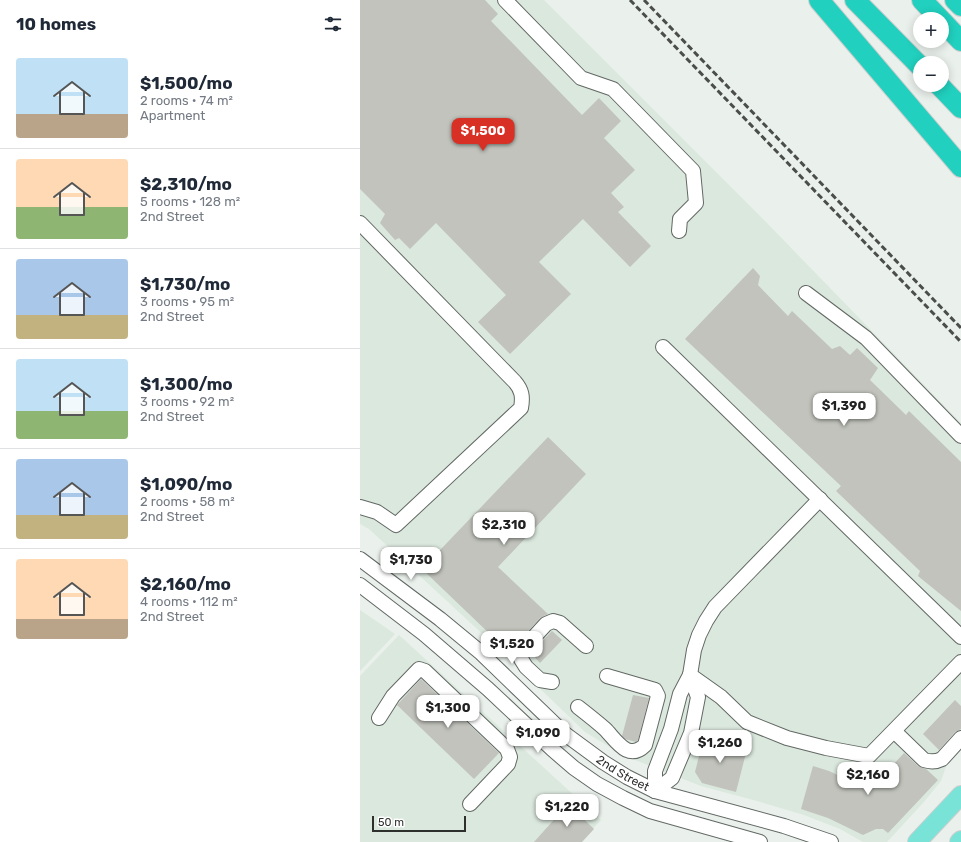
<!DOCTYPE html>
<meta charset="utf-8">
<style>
body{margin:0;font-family:Rubik,sans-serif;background:#f6f6f7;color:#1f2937;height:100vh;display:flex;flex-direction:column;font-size:15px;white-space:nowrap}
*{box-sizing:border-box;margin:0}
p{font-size:13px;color:#747a83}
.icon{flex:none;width:22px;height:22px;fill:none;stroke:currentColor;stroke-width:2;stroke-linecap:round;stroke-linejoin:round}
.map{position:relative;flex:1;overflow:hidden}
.details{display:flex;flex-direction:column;background:#fff;width:360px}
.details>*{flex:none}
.fabs{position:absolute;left:553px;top:12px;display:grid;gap:8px}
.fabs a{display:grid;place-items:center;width:36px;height:36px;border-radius:50%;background:#fff;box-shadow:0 2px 10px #0003;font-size:20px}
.scale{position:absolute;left:12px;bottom:10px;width:94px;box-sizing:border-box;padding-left:4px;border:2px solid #2e302e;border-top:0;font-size:11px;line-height:14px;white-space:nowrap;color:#2e302e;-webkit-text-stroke:3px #fff;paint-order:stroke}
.price{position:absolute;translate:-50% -34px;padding:0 9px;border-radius:8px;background:#fff;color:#222;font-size:13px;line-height:26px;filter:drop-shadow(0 1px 2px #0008)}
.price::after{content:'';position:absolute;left:50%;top:24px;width:12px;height:9px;margin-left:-6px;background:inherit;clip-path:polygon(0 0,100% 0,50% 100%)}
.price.active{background:#d93025;color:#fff}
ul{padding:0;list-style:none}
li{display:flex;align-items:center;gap:12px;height:100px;padding:0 16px}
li+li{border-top:1px solid #e0e1e3}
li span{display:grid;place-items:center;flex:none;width:112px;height:80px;border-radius:4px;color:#555}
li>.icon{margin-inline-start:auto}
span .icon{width:48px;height:48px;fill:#fffc;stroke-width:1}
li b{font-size:17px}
h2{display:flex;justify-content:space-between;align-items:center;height:48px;padding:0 16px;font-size:17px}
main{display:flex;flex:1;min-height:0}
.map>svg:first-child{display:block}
.built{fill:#dbe8de}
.building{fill:#c1c3bc}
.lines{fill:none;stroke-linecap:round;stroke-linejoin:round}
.minor-casing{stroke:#626864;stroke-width:16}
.major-casing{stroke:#cdcdcd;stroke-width:20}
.highway-casing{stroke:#cdcdcd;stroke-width:22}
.minor{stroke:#fff;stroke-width:14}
.major{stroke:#7ae3d8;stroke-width:18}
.highway{stroke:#21d0be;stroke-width:20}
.rail{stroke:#4a4d4a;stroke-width:3;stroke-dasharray:6 3;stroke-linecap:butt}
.labels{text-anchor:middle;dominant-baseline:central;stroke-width:3;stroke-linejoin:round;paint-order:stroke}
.street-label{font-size:12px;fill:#2e302e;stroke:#fff}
</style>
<main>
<section class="details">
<h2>10 homes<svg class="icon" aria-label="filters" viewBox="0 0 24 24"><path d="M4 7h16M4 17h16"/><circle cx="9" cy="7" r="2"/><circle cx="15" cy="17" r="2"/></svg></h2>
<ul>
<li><span style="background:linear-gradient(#bfe0f5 70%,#b9a48a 0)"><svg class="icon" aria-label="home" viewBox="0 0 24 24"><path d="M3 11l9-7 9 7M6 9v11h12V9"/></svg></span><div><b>$1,500/mo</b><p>2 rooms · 74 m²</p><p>Apartment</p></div></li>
<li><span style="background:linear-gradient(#ffd9b3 60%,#8fb573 0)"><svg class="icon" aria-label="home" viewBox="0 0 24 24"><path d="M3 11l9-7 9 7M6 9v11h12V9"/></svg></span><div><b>$2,310/mo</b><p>5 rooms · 128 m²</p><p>2nd Street</p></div></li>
<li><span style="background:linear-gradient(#a9c7e8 70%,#c2b280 0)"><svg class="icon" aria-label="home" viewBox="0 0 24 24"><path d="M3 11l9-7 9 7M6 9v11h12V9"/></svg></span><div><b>$1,730/mo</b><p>3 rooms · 95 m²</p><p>2nd Street</p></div></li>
<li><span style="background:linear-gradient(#bfe0f5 65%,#8fb573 0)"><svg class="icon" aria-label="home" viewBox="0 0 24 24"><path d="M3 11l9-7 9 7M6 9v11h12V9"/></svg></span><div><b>$1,300/mo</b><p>3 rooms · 92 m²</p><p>2nd Street</p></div></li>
<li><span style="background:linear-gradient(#a9c7e8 70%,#c2b280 0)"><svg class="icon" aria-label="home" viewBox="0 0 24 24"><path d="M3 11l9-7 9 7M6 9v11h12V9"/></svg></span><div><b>$1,090/mo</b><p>2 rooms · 58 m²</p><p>2nd Street</p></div></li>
<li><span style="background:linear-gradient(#ffd9b3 75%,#b9a48a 0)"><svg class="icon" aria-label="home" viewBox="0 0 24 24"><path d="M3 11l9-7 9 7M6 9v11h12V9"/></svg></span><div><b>$2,160/mo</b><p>4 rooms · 112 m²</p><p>2nd Street</p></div></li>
</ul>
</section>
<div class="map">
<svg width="601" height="842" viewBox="0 0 601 842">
<rect width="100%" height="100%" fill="#eaf0eb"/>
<g class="built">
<path d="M 0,0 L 184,0 L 405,221 L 601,423 L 601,749 L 586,766 L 581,781 L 563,803 L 527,842 L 503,842 L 480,829 L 444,815 L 397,801 L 341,786 L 265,756 L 225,732 L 141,651 L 9,529 L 0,524 Z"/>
<path d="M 0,610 L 35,634 L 0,671 Z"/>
<path d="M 39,635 L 241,820 L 220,842 L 0,842 L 0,676 Z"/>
</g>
<g class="building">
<path d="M 0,0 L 125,0 L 138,14 L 131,21 L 222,115 L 239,98 L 261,121 L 244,138 L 275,170 L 251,193 L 264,207 L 258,212 L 291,246 L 270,267 L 223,219 L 179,262 L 211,294 L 150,354 L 118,322 L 146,295 L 76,223 L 50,249 L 39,238 L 35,240 L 20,223 L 25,214 L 0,189 Z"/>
<path d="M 393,268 L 400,276 L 398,285 L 428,316 L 432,311 L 472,349 L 480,346 L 490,355 L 497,348 L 518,368 L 510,380 L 546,415 L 549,411 L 601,462 L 601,611 L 558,576 L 560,571 L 476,491 L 481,486 L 325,339 Z"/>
<path d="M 188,437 L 226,474 L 138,567 L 188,614 L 180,618 L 157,643 L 153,656 L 62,569 Z"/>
<path d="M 192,631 L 202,640 L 180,663 L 171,653 Z"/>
<path d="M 61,679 L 139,753 L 114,779 L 37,705 Z"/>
<path d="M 273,695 L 289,698 L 278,740 L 276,742 L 265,739 L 262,736 Z"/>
<path d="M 595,700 L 601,706 L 601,729 L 595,732 L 579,750 L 563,734 Z"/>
<path d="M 344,737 L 387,749 L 376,792 L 342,783 L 335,772 Z"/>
<path d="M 544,753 L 558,766 L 566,769 L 578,780 L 528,833 L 523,829 L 516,829 L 503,835 L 468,818 L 441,809 L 453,766 L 469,771 L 497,784 L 520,779 Z"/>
<path d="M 208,804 L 234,829 L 222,842 L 174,842 Z"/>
</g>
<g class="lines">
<defs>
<g id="minor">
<path d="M 145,0 L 221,78 L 253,89 L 333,171 L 336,203 L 320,219 L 319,231"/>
<path d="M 0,223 L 155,382 C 162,390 163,397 161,408 L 36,525 L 17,512 L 0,507"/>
<path d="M 446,293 L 506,338 L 601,436"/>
<path d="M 303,347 L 601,637"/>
<path id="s1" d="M 0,559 L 80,619 L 120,652 L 205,734 L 243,762 L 267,777 L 295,791 L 424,826 L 471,842"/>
<path d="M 0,585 L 64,634 L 128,689 L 192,749 L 214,768 L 237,784 L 263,798 L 290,811 L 400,842"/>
<path d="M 330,675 L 361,697 L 387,722 L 427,738 L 466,748 L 509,756 L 601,662"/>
<path d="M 192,682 L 180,680 L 166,667 L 161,659 L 163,649 L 186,624 L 193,621 L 200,623 L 226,646"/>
<path d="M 218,707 C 227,714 236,721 245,729 C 256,740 268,762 285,745 L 298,696 L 295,690 L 247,676"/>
<path d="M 19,718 L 33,696 L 59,669 L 65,671 L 147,749 L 150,757 L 148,764 L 110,804"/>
<path d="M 534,731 L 564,760 C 570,762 576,762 582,759 L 601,738"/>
<path d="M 295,791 L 295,771 L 311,729 L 320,694 L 330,675 L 334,650 L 339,635 L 346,621 L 355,607 L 460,499"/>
<path d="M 295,791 L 312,778 L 331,733 L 338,697 L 330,675"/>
</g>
<g id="major">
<path d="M 557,842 L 601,795"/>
<path d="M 599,842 L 601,840"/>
</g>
<g id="highway">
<path d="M 459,0 L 601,167"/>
<path d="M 495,0 L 560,66"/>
<path d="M 562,0 L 580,19"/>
<path d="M 595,0 L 601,6"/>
<path d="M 582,21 L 601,41"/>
<path d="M 579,85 L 601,108"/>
</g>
</defs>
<use href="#minor" class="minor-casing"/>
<use href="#major" class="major-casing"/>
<use href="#highway" class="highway-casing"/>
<use href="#minor" class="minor"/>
<use href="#major" class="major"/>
<use href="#highway" class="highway"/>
<g class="rail">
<path d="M 270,0 L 601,342"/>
<path d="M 284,0 L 601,328"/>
</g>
</g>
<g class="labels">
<g class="street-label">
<text stroke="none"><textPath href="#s1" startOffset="340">2nd Street</textPath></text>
</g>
</g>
</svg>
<div class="fabs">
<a>+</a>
<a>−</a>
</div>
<div class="scale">50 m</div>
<b class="price active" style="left:123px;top:152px">$1,500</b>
<b class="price" style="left:484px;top:427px">$1,390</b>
<b class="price" style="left:144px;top:546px">$2,310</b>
<b class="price" style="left:51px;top:581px">$1,730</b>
<b class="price" style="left:152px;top:665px">$1,520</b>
<b class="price" style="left:88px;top:729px">$1,300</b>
<b class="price" style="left:178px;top:754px">$1,090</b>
<b class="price" style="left:360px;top:764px">$1,260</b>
<b class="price" style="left:508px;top:796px">$2,160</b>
<b class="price" style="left:207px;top:828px">$1,220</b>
</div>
</main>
